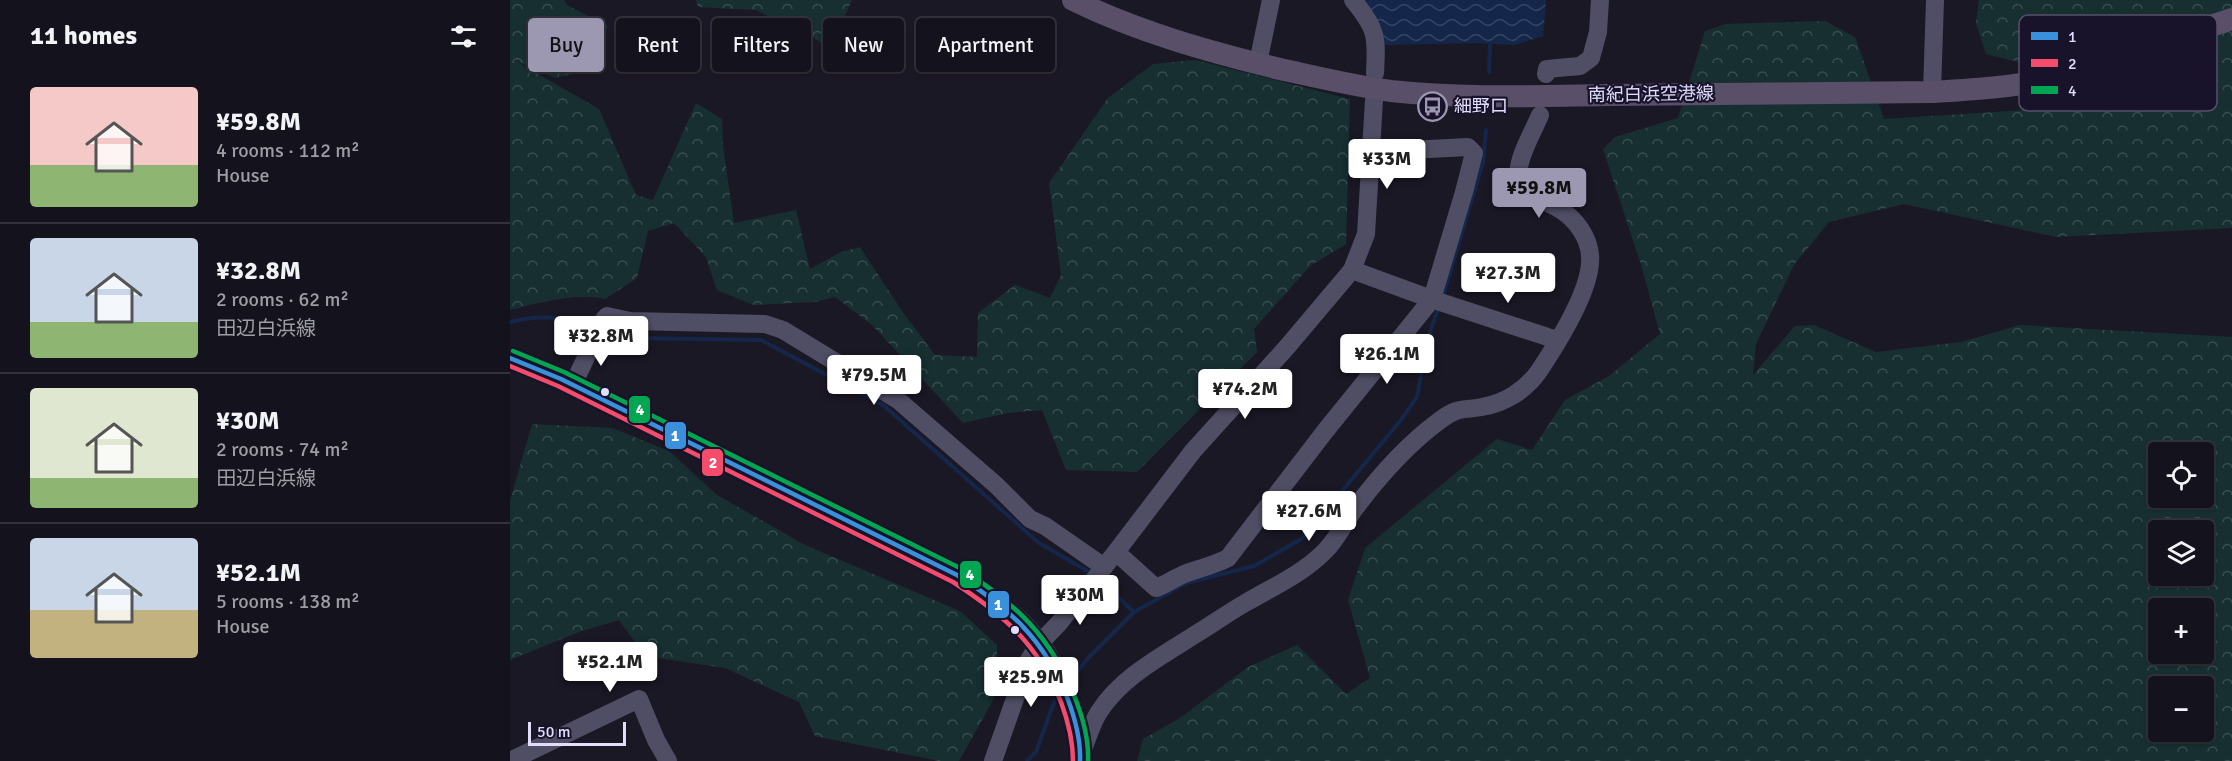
<!DOCTYPE html>
<meta charset="utf-8">
<style>
body{margin:0;font-family:Signika,"Noto Sans JP",sans-serif;background:#1d1b25;color:#f1f3f6;height:100vh;display:flex;flex-direction:column;font-size:22px;white-space:nowrap}
*{box-sizing:border-box;margin:0}
p{font-size:20px;color:#9d9ea3}
.icon{flex:none;width:33px;height:33px;fill:none;stroke:currentColor;stroke-width:2;stroke-linecap:round;stroke-linejoin:round}
.map{position:relative;flex:1;overflow:hidden}
.sheet{display:flex;flex-direction:column;background:#14121c;width:510px}
.sheet>*{flex:none}
.banner{position:absolute;left:18px;top:18px;width:570px;height:54px;display:flex;gap:12px}
.buttons{position:absolute;left:1638px;top:442px;display:grid;gap:12px}
.buttons a{display:grid;place-items:center;width:66px;height:66px;border-radius:6px;background:#14121c;box-shadow:0 2px 4px #0004,0 0 0 2px #33323b;font-size:30px}
.scale{position:absolute;left:18px;bottom:15px;width:98px;box-sizing:border-box;padding-left:6px;border:3px solid #e2ddfd;border-top:0;font-size:16px;line-height:21px;white-space:nowrap;color:#e2ddfd;-webkit-text-stroke:4px #18132a;paint-order:stroke}
.price{position:absolute;translate:-50% -51px;padding:0 14px;border-radius:6px;background:#fff;color:#222;font-size:20px;line-height:39px;filter:drop-shadow(0 2px 3px #0008)}
.price::after{content:'';position:absolute;left:50%;top:36px;width:18px;height:14px;margin-left:-9px;background:inherit;clip-path:polygon(0 0,100% 0,50% 100%)}
.price.selected{background:#9c98b1;color:#111}
ul{padding:0;list-style:none}
li{display:flex;align-items:center;gap:18px;height:150px;padding:0 30px}
li+li{border-top:2px solid #33323b}
li span{display:grid;place-items:center;flex:none;width:168px;height:120px;border-radius:6px;color:#555}
li>.icon{margin-inline-start:auto}
span .icon{width:72px;height:72px;fill:#fffc;stroke-width:1}
li b{font-size:26px}
h2{display:flex;justify-content:space-between;align-items:center;height:72px;padding:0 30px;font-size:26px}
.tag{padding:0 21px;border-radius:6px;background:#14121c;box-shadow:0 2px 4px #0004,0 0 0 2px #33323b;font-size:21px;line-height:54px}
.tag.selected{background:#9c98b1;color:#111}
main{display:flex;flex:1;min-height:0}
.map>svg:first-child{display:block}
.forest{fill:url(#forest-crowns);fill-rule:evenodd}
.water{fill:url(#water-waves)}
.lines{fill:none;stroke-linecap:round;stroke-linejoin:round}
.stream{stroke:#142649;stroke-width:4}
.minor{stroke:#504e64;stroke-width:18}
.major{stroke:#594f68;stroke-width:22}
.bus-1-casing{stroke:#18132a;stroke-width:9}
.bus-2-casing{stroke:#18132a;stroke-width:9}
.bus-3-casing{stroke:#18132a;stroke-width:9}
.bus-1{stroke:#3a90db;stroke-width:4.5}
.bus-2{stroke:#f44d6c;stroke-width:4.5}
.bus-3{stroke:#00a651;stroke-width:4.5}
.bus-dot{fill:#e2ddfd;stroke:#18132a;stroke-width:2}
.labels{text-anchor:middle;dominant-baseline:central;stroke-width:4.5;stroke-linejoin:round;paint-order:stroke}
.street-label{font-size:18px;fill:#e2ddfd;stroke:#18132a}
.poi-label{font-size:18px;fill:#e2ddfd;stroke:#18132a;text-anchor:start}
.key{fill:#18132a;stroke:#555069;stroke-width:1.5}
.key-label{font-size:16px;fill:#e2ddfd}
.line-badge{stroke:#18132a;stroke-width:2}
.badge-label{font-size:16px;text-anchor:middle;font-weight:bold;fill:#fff}
</style>
<main>
<section class="sheet">
<h2>11 homes<svg class="icon" aria-label="filters" viewBox="0 0 24 24"><path d="M4 7h16M4 17h16"/><circle cx="9" cy="7" r="2"/><circle cx="15" cy="17" r="2"/></svg></h2>
<ul>
<li><span style="background:linear-gradient(#f6c9c9 65%,#8fb573 0)"><svg class="icon" aria-label="home" viewBox="0 0 24 24"><path d="M3 11l9-7 9 7M6 9v11h12V9"/></svg></span><div><b>¥59.8M</b><p>4 rooms · 112 m²</p><p>House</p></div></li>
<li><span style="background:linear-gradient(#c9d6e8 70%,#8fb573 0)"><svg class="icon" aria-label="home" viewBox="0 0 24 24"><path d="M3 11l9-7 9 7M6 9v11h12V9"/></svg></span><div><b>¥32.8M</b><p>2 rooms · 62 m²</p><p>田辺白浜線</p></div></li>
<li><span style="background:linear-gradient(#dfe7d0 75%,#8fb573 0)"><svg class="icon" aria-label="home" viewBox="0 0 24 24"><path d="M3 11l9-7 9 7M6 9v11h12V9"/></svg></span><div><b>¥30M</b><p>2 rooms · 74 m²</p><p>田辺白浜線</p></div></li>
<li><span style="background:linear-gradient(#c9d6e8 60%,#c2b280 0)"><svg class="icon" aria-label="home" viewBox="0 0 24 24"><path d="M3 11l9-7 9 7M6 9v11h12V9"/></svg></span><div><b>¥52.1M</b><p>5 rooms · 138 m²</p><p>House</p></div></li>
</ul>
</section>
<div class="map">
<svg width="1722" height="761" viewBox="0 0 1722 761">
<defs>
<pattern id="forest-crowns" width="20" height="18" patternUnits="userSpaceOnUse" patternTransform="scale(1.5)"><rect width="20" height="18" fill="#172f31"/><path d="M2 6a3 3 0 1 1 6 0M12 15a3 3 0 1 1 6 0" fill="none" stroke="#384d50"/></pattern>
<pattern id="water-waves" width="16" height="10" patternUnits="userSpaceOnUse" patternTransform="scale(1.5)"><rect width="16" height="10" fill="#142649"/><path d="M0 5q4-4 8 0t8 0" fill="none" stroke="#364564"/></pattern>
</defs>
<rect width="100%" height="100%" fill="#1b1825"/>
<g class="forest">
<path d="M 0,0 L 54,0 L 57,5 L 98,26 L 77,71 L 45,78 L 2,59 L 89,109 L 126,195 L 143,200 L 186,103 L 212,119 L 213,146 L 224,223 L 286,210 L 300,269 L 331,252 L 350,247 L 394,314 L 425,355 L 467,357 L 468,313 L 505,285 L 540,298 L 551,275 L 539,183 L 598,98 L 643,64 L 685,60 L 840,99 L 836,244 L 800,266 L 744,329 L 747,352 L 627,472 L 556,470 L 532,410 L 498,413 L 453,423 L 362,325 L 325,297 L 305,302 L 244,305 L 207,290 L 196,257 L 164,223 L 138,231 L 127,278 L 95,299 C 64,293 31,302 0,310 Z"/>
<path d="M 186,0 L 342,0 L 321,47 L 246,10 L 188,7 Z"/>
<path d="M 1469,0 L 1722,0 L 1722,228 L 1546,237 L 1394,204 L 1319,222 L 1284,265 L 1246,344 L 1243,375 L 1285,326 L 1304,325 L 1366,352 L 1451,342 L 1510,325 L 1722,337 L 1722,761 L 627,761 L 633,739 L 670,718 L 738,667 L 787,645 L 836,694 L 860,678 L 838,600 L 855,548 L 987,439 L 1022,450 L 1055,400 L 1099,376 L 1150,334 L 1132,268 L 1093,149 L 1105,137 L 1168,118 L 1195,31 L 1216,24 L 1315,21 L 1345,37 L 1374,119 L 1533,109 L 1525,66 L 1476,54 L 1466,23 ZM 1648,453 L 1694,453 L 1694,498 L 1648,498 ZM 1648,531 L 1694,531 L 1694,576 L 1648,576 ZM 1648,609 L 1694,609 L 1694,654 L 1648,654 ZM 1648,687 L 1694,687 L 1694,732 L 1648,732 Z"/>
<path d="M 22,424 L 102,428 L 159,451 L 207,495 L 295,545 L 450,611 L 487,645 L 487,693 L 449,761 L 429,761 L 305,736 L 289,702 L 215,668 L 135,656 L 109,620 L 69,632 L 0,660 L 0,501 Z"/>
</g>
<path class="water" d="M 851,0 L 1036,0 L 1033,36 L 1004,45 L 968,43 L 874,45 L 873,30 Z"/>
<g class="lines">
<g class="stream">
<path d="M 979,72 L 980,44"/>
<path d="M 933,296 L 973,162 L 976,130"/>
<path d="M 0,322 C 27,315 58,316 85,326"/>
<path d="M 94,330 L 116,338 L 251,340 L 373,405 L 529,543 L 581,573"/>
<path d="M 589,580 L 624,612 L 676,583 L 744,566 L 793,538 L 891,420 L 907,397 L 918,338 L 929,306"/>
<path d="M 559,682 L 579,657 L 624,612"/>
<path d="M 517,761 L 526,752 L 546,697"/>
</g>
<g class="minor">
<path d="M 843,0 C 867,29 867,36 865,73"/>
<path d="M 748,63 L 761,0"/>
<path d="M 1036,74 L 1037,69 L 1070,66 L 1081,58 L 1088,32 L 1090,0"/>
<path d="M 1422,92 L 1425,0"/>
<path d="M 842,270 L 924,300 L 1047,340"/>
<path d="M 63,385 L 94,319 L 97,316 L 120,321 L 255,324 L 273,330 L 388,400 L 486,485 L 520,519 L 535,526 L 594,567"/>
<path d="M 606,552 L 646,588 C 657,584 666,577 677,573 C 691,568 705,565 718,558 L 816,430 L 922,299 L 954,192 L 964,153 L 958,147 L 861,152"/>
<path d="M 571,754 C 577,741 581,724 589,712 C 611,677 652,656 686,634 C 703,624 719,612 737,602 C 763,587 792,574 814,552 C 828,539 835,521 846,507 C 870,475 898,444 929,421 C 949,406 951,411 972,407 C 995,403 1016,390 1029,371 C 1047,344 1078,295 1080,263 C 1082,239 1065,217 1046,207 C 1032,200 1012,192 1009,175 C 1006,160 1024,130 1030,115"/>
<path d="M 0,761 L 129,699 L 146,740 L 158,761"/>
<path d="M 483,761 L 507,693 L 513,669 L 530,643 L 550,622 L 606,552 L 683,451 L 777,347 L 842,270 L 856,234 L 864,100"/>
</g>
<g class="major">
<path d="M 563,0 C 628,32 700,52 770,69 C 807,77 844,86 881,91 C 953,99 1028,96 1100,95 C 1207,94 1315,93 1422,92 C 1467,89 1512,87 1555,75 C 1612,60 1667,37 1722,19"/>
<path d="M 0,358 L 51,379 L 447,575 C 503,610 537,639 559,703 C 565,721 572,742 570,761"/>
</g>
<defs>
<path id="bus-1" d="M 0,358 L 51,379 L 447,575 C 499,608 534,639 557,697 C 565,718 571,739 570,761"/>
<path id="bus-2" d="M 0,366 L 48,386 L 443,582 C 494,615 528,644 551,702 C 558,721 563,741 563,761"/>
<path id="bus-3" d="M 3,351 L 54,372 L 450,568 C 505,603 541,636 565,698 C 573,718 579,739 578,761"/>
</defs>
<use href="#bus-1" class="bus-1-casing"/>
<use href="#bus-2" class="bus-2-casing"/>
<use href="#bus-3" class="bus-3-casing"/>
<use href="#bus-1" class="bus-1"/>
<use href="#bus-2" class="bus-2"/>
<use href="#bus-3" class="bus-3"/>
</g>
<defs>
<symbol id="bus-ring" viewBox="-11 -11 22 22"><circle r="9.5" fill="#18132a" stroke="#9c98b1" stroke-width="1.5"/><path d="M-5-6H5V4H4V6H2V4H-2V6H-4V4H-5ZM-3.5-4V0h7V-4ZM-3.5 1.2v1.5H-2V1.2ZM2 1.2v1.5H3.5V1.2Z" fill="#9c98b1"/></symbol>
</defs>
<g fill-rule="evenodd">
<use href="#bus-ring" x="906" y="90" width="33" height="33"/>
</g>
<g class="bus-dot">
<circle cx="95" cy="392" r="5"/>
<circle cx="505" cy="630" r="5"/>
</g>
<g class="labels">
<g class="street-label">
<text transform="translate(1141 94) rotate(-1)">南紀白浜空港線</text>
</g>
<g class="poi-label">
<text x="944" y="106">細野口</text>
</g>
</g>
<rect x="1509" y="15" width="198" height="96" rx="9" class="key"/>
<rect x="1521" y="32" width="27" height="8" fill="#3a90db"/>
<rect x="1521" y="59" width="27" height="8" fill="#f44d6c"/>
<rect x="1521" y="86" width="27" height="8" fill="#00a651"/>
<g class="key-label">
<text x="1558" y="42">1</text>
<text x="1558" y="69">2</text>
<text x="1558" y="96">4</text>
</g>
<g class="line-badge">
<rect x="118" y="395" width="23" height="29" rx="6" fill="#00a651"/>
<rect x="154" y="421" width="23" height="29" rx="6" fill="#3a90db"/>
<rect x="191" y="448" width="23" height="29" rx="6" fill="#f44d6c"/>
<rect x="449" y="560" width="23" height="29" rx="6" fill="#00a651"/>
<rect x="477" y="590" width="23" height="29" rx="6" fill="#3a90db"/>
</g>
<g class="badge-label">
<text x="130" y="415">4</text>
<text x="165" y="441">1</text>
<text x="203" y="468">2</text>
<text x="460" y="580">4</text>
<text x="488" y="610">1</text>
</g>
</svg>
<div class="buttons">
<a><svg class="icon" aria-label="locate" viewBox="0 0 24 24"><circle cx="12" cy="12" r="6"/><path d="M12 2v4M12 18v4M2 12h4M18 12h4"/></svg></a>
<a><svg class="icon" aria-label="layers" viewBox="0 0 24 24"><path d="M12 4l9 5-9 5-9-5zM3 14l9 5 9-5"/></svg></a>
<a>+</a>
<a>−</a>
</div>
<div class="scale">50 m</div>
<b class="price" style="left:877px;top:190px">¥33M</b>
<b class="price selected" style="left:1029px;top:219px">¥59.8M</b>
<b class="price" style="left:998px;top:304px">¥27.3M</b>
<b class="price" style="left:91px;top:367px">¥32.8M</b>
<b class="price" style="left:877px;top:385px">¥26.1M</b>
<b class="price" style="left:364px;top:406px">¥79.5M</b>
<b class="price" style="left:735px;top:420px">¥74.2M</b>
<b class="price" style="left:799px;top:542px">¥27.6M</b>
<b class="price" style="left:570px;top:626px">¥30M</b>
<b class="price" style="left:100px;top:693px">¥52.1M</b>
<b class="price" style="left:521px;top:708px">¥25.9M</b>
<div class="banner">
<a class="tag selected">Buy</a>
<a class="tag">Rent</a>
<a class="tag">Filters</a>
<a class="tag">New</a>
<a class="tag">Apartment</a>
</div>
</div>
</main>
